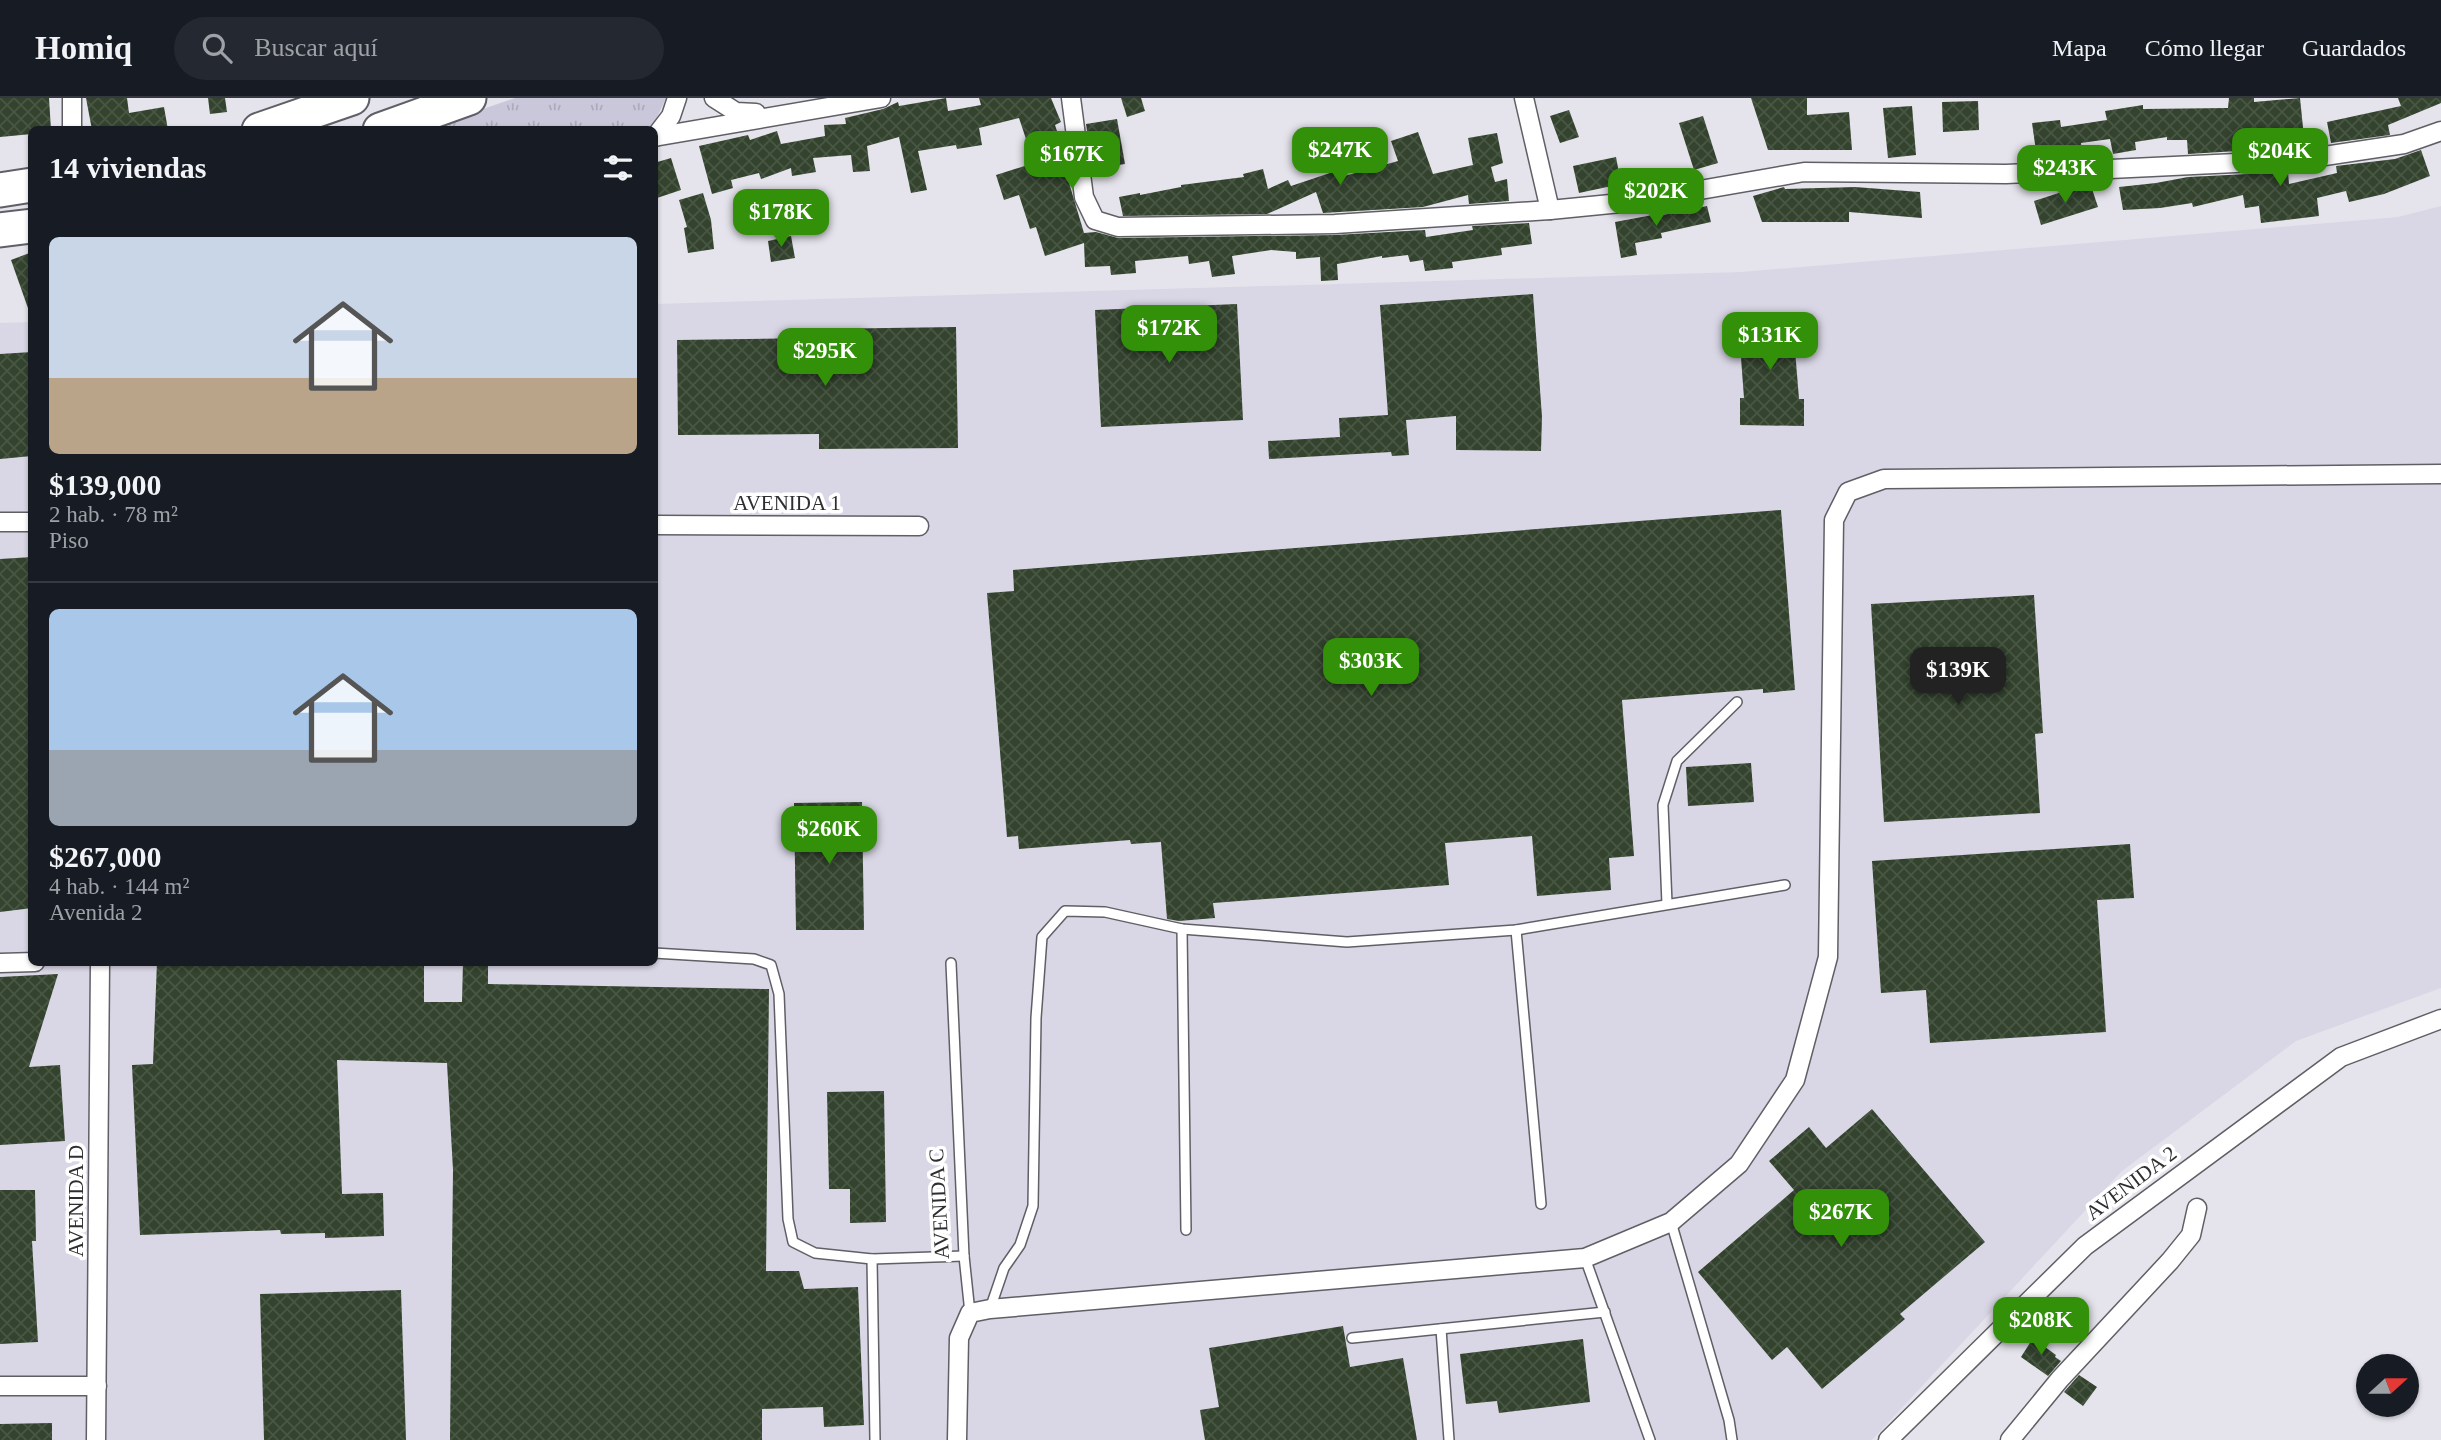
<!DOCTYPE html>
<html lang="es">
<meta charset="utf-8">
<style>
body{margin:0;font-family:Georgia,serif;background:#242831;color:#f1f3f6;height:100vh;display:flex;flex-direction:column;font-size:26px;white-space:nowrap}
*{box-sizing:border-box;margin:0}
p{font-size:23px;color:#9ea1a6}
.icon{flex:none;width:38px;height:38px;fill:none;stroke:currentColor;stroke-width:2;stroke-linecap:round;stroke-linejoin:round}
.map{position:relative;flex:1;overflow:hidden}
.drawer{position:absolute;left:28px;top:28px;width:630px;height:840px;display:flex;flex-direction:column;background:#171b24;border-radius:10px;box-shadow:0 2px 5px #0004}
.drawer>*{flex:none}
.needle{width:46px;rotate:69deg}
.controls{position:absolute;left:2356px;top:1256px;display:grid;gap:14px}
.controls a{display:grid;place-items:center;width:63px;height:63px;border-radius:50%;background:#171b24;box-shadow:0 2px 5px #0004;font-size:35px}
.price{position:absolute;translate:-50% -60px;padding:0 16px;border-radius:14px;background:#329108;color:#fff;font-size:23px;line-height:46px;filter:drop-shadow(0 2px 4px #0008)}
.price::after{content:'';position:absolute;left:50%;top:42px;width:21px;height:16px;margin-left:-10px;background:inherit;clip-path:polygon(0 0,100% 0,50% 100%)}
.price.active{background:#222;color:#fff}
ul{padding:0;list-style:none}
li{display:grid;align-content:center;gap:14px;height:371px;padding:0 21px}
li+li{border-top:2px solid #363941}
li span{display:grid;place-items:center;height:217px;border-radius:10px;color:#555}
li>.icon{margin-inline-start:auto}
span .icon{width:126px;height:126px;fill:#fffc;stroke-width:1}
li b{font-size:30px}
h2{display:flex;justify-content:space-between;align-items:center;height:84px;padding:0 21px;font-size:30px}
header{display:flex;align-items:center;gap:42px;box-sizing:border-box;height:98px;padding:0 35px;background:#171b24;border-bottom:2px solid #363941}
header strong{font-size:33px}
nav{display:flex;gap:38px;margin-inline-start:auto;font-size:24px}
.search{width:490px;height:63px;background:#242831;display:flex;align-items:center;gap:18px;box-sizing:border-box;padding:0 24px;border-radius:38px;color:#9ea1a6;font-size:26px}
.map>svg:first-child{display:block}
.built{fill:#d9d7e5}
.park{fill:url(#park-tufts)}
.building{fill:url(#building-cross-hatch)}
.lines{fill:none;stroke-linecap:round;stroke-linejoin:round}
.lane-casing{stroke:#5f5f65;stroke-width:12}
.street-casing{stroke:#5f5f65;stroke-width:21}
.highway-casing{stroke:#5f5f65;stroke-width:37}
.lane{stroke:#fff;stroke-width:9}
.street{stroke:#fff;stroke-width:18}
.highway{stroke:#fff;stroke-width:33}
.labels{text-anchor:middle;dominant-baseline:central;stroke-width:7;stroke-linejoin:round;paint-order:stroke}
.street-label{font-size:21px;fill:#2e2e31;stroke:#fff}
</style>
<header>
<strong>Homiq</strong>
<div class="search"><svg class="icon" aria-label="search" viewBox="0 0 24 24"><circle cx="10" cy="10" r="6"/><path d="M15 15l6 6"/></svg>Buscar aquí</div>
<nav><a>Mapa</a><a>Cómo llegar</a><a>Guardados</a></nav>
</header>
<div class="map">
<svg width="2441" height="1342" viewBox="0 0 2441 1342">
<defs>
<pattern id="park-tufts" width="24" height="20" patternUnits="userSpaceOnUse" patternTransform="scale(1.75)"><rect width="24" height="20" fill="#c9c7d9"/><path d="M3 7l-1-3M5 7V3M7 7l1-3M15 17l-1-3M17 17v-4M19 17l1-3" fill="none" stroke="#adabbb"/></pattern>
<pattern id="building-cross-hatch" width="8" height="8" patternUnits="userSpaceOnUse" patternTransform="scale(1.75)"><rect width="8" height="8" fill="#33432e"/><path d="M0 0l8 8M0 8l8-8" fill="none" stroke="#485644"/></pattern>
</defs>
<rect width="100%" height="100%" fill="#e5e4ec"/>
<path class="built" d="M 2441,108 L 2441,890 L 2296,943 L 2122,1073 L 1872,1342 L 0,1342 L 0,225 L 32,224 L 32,864 L 654,864 L 655,206 L 1741,174 L 2398,119 Z"/>
<path class="park" d="M 515,0 L 666,0 L 652,30 L 645,31 L 421,32 Z"/>
<g class="building">
<path d="M 0,0 L 49,0 L 51,32 L 32,32 L 32,36 L 0,39 Z"/>
<path d="M 86,0 L 127,0 L 129,15 L 164,9 L 168,32 L 92,32 Z"/>
<path d="M 208,0 L 225,0 L 227,14 L 210,16 Z"/>
<path d="M 946,0 L 948,13 L 981,7 L 979,0 L 1051,0 L 1061,24 L 1055,27 L 1069,70 L 1069,75 L 1067,78 L 1084,135 L 1096,134 L 1118,140 L 1335,137 L 1425,132 L 1426,139 L 1473,132 L 1472,128 L 1529,125 L 1532,146 L 1501,150 L 1502,157 L 1452,164 L 1453,170 L 1425,173 L 1423,162 L 1410,164 L 1408,157 L 1382,160 L 1382,158 L 1337,166 L 1338,182 L 1321,183 L 1320,159 L 1296,161 L 1296,154 L 1271,152 L 1232,158 L 1235,176 L 1212,179 L 1209,163 L 1189,166 L 1188,158 L 1135,163 L 1136,175 L 1111,177 L 1110,168 L 1085,169 L 1084,145 L 1045,158 L 1036,129 L 1030,131 L 1019,97 L 1004,102 L 996,77 L 1034,65 L 1019,20 L 979,30 L 982,47 L 957,51 L 956,47 L 918,53 L 927,92 L 911,95 L 899,39 L 867,48 L 870,73 L 853,74 L 851,57 L 813,60 L 816,74 L 792,78 L 791,70 L 761,81 L 759,75 L 731,82 L 733,90 L 712,96 L 699,48 L 748,37 L 750,42 L 777,33 L 781,46 L 825,38 L 824,27 L 846,26 L 845,20 L 883,11 L 898,4 L 899,8 Z"/>
<path d="M 1121,0 L 1141,0 L 1145,13 L 1127,19 Z"/>
<path d="M 1751,0 L 1807,0 L 1807,17 L 1849,14 L 1852,52 L 1768,52 Z"/>
<path d="M 2229,0 L 2254,0 L 2254,4 L 2300,0 L 2305,49 L 2188,56 L 2187,42 L 2167,42 L 2167,39 L 2135,44 L 2136,52 L 2113,56 L 2110,41 L 2081,45 L 2083,60 L 2064,62 L 2064,56 L 2037,60 L 2032,25 L 2060,22 L 2061,29 L 2107,22 L 2105,13 L 2143,7 L 2143,11 L 2228,10 Z"/>
<path d="M 2398,0 L 2441,0 L 2441,5 L 2388,27 L 2390,37 L 2331,45 L 2327,24 L 2401,8 Z"/>
<path d="M 1978,3 L 1979,32 L 1943,34 L 1942,4 Z"/>
<path d="M 1912,8 L 1916,57 L 1888,60 L 1883,10 Z"/>
<path d="M 1569,12 L 1579,39 L 1560,45 L 1550,18 Z"/>
<path d="M 1703,18 L 1718,65 L 1694,72 L 1679,25 Z"/>
<path d="M 1117,21 L 1125,66 L 1093,71 L 1086,26 Z"/>
<path d="M 1418,34 L 1433,76 L 1473,67 L 1468,40 L 1497,35 L 1503,65 L 1491,69 L 1495,84 L 1507,81 L 1509,103 L 1469,106 L 1468,97 L 1423,109 L 1323,115 L 1316,94 L 1267,116 L 1123,118 L 1119,99 L 1140,95 L 1140,97 L 1181,89 L 1181,87 L 1244,79 L 1243,76 L 1263,71 L 1268,91 L 1288,82 L 1291,88 L 1339,72 L 1341,79 L 1398,63 L 1391,43 Z"/>
<path d="M 2421,52 L 2430,78 L 2384,96 L 2349,104 L 2346,93 L 2317,100 L 2319,118 L 2261,125 L 2259,108 L 2245,110 L 2243,97 L 2193,109 L 2192,105 L 2160,110 L 2123,112 L 2119,89 L 2156,85 L 2188,79 L 2288,74 L 2289,86 L 2337,75 L 2336,68 L 2395,61 Z"/>
<path d="M 1616,59 L 1621,86 L 1579,95 L 1573,68 Z"/>
<path d="M 671,60 L 681,92 L 654,101 L 654,65 Z"/>
<path d="M 1784,89 L 1785,91 L 1855,89 L 1920,94 L 1922,120 L 1849,114 L 1849,124 L 1762,124 L 1753,98 Z"/>
<path d="M 2092,91 L 2098,109 L 2041,127 L 2034,103 L 2065,93 Z"/>
<path d="M 703,95 L 711,122 L 714,151 L 688,155 L 684,130 L 687,129 L 679,102 Z"/>
<path d="M 1707,108 L 1711,124 L 1661,135 L 1662,140 L 1635,145 L 1637,157 L 1621,160 L 1615,124 L 1658,116 L 1658,118 Z"/>
<path d="M 791,138 L 795,160 L 771,164 L 768,143 Z"/>
<path d="M 32,154 L 32,212 L 29,213 L 11,162 Z"/>
<path d="M 1533,196 L 1542,319 L 1541,353 L 1456,352 L 1456,318 L 1406,322 L 1409,357 L 1392,358 L 1391,354 L 1269,361 L 1268,343 L 1340,339 L 1339,320 L 1388,317 L 1380,207 Z"/>
<path d="M 1237,206 L 1243,322 L 1101,329 L 1095,212 Z"/>
<path d="M 1792,215 L 1799,301 L 1804,301 L 1804,328 L 1740,327 L 1740,300 L 1744,300 L 1738,220 Z"/>
<path d="M 956,229 L 958,350 L 819,351 L 819,336 L 678,337 L 677,242 L 818,240 L 818,231 Z"/>
<path d="M 32,254 L 32,358 L 0,361 L 0,256 Z"/>
<path d="M 1781,412 L 1795,592 L 1763,595 L 1763,591 L 1622,602 L 1634,758 L 1609,760 L 1611,792 L 1537,798 L 1532,738 L 1445,745 L 1449,787 L 1213,805 L 1215,820 L 1179,823 L 1167,821 L 1161,744 L 1131,746 L 1130,742 L 1019,751 L 1018,738 L 1007,739 L 987,495 L 1014,493 L 1013,472 Z"/>
<path d="M 32,459 L 32,694 L 28,694 L 32,726 L 32,810 L 0,814 L 0,461 Z"/>
<path d="M 2034,497 L 2043,635 L 2035,636 L 2040,715 L 1884,724 L 1871,506 Z"/>
<path d="M 1751,665 L 1754,704 L 1688,708 L 1686,669 Z"/>
<path d="M 862,704 L 864,832 L 796,832 L 794,705 Z"/>
<path d="M 2130,746 L 2134,800 L 2097,802 L 2106,934 L 1930,945 L 1926,892 L 1881,895 L 1872,763 Z"/>
<path d="M 157,864 L 424,864 L 424,904 L 462,904 L 463,864 L 488,864 L 488,886 L 769,891 L 766,1173 L 799,1173 L 804,1191 L 858,1189 L 864,1327 L 824,1329 L 823,1309 L 762,1311 L 762,1342 L 450,1342 L 453,1072 L 447,965 L 337,962 L 342,1096 L 383,1095 L 384,1138 L 325,1140 L 325,1135 L 281,1136 L 280,1132 L 140,1137 L 132,967 L 153,966 Z"/>
<path d="M 58,876 L 29,969 L 60,967 L 65,1043 L 0,1047 L 0,879 Z"/>
<path d="M 884,993 L 886,1124 L 850,1125 L 850,1091 L 829,1091 L 827,994 Z"/>
<path d="M 1872,1011 L 1985,1144 L 1900,1216 L 1905,1221 L 1822,1291 L 1787,1249 L 1772,1262 L 1698,1174 L 1794,1092 L 1769,1063 L 1809,1029 L 1826,1050 Z"/>
<path d="M 0,1092 L 35,1092 L 36,1143 L 32,1143 L 38,1244 L 0,1246 Z"/>
<path d="M 401,1192 L 406,1342 L 264,1342 L 260,1196 Z"/>
<path d="M 1343,1228 L 1350,1269 L 1403,1260 L 1417,1342 L 1205,1342 L 1200,1312 L 1219,1309 L 1209,1250 Z"/>
<path d="M 2033,1240 L 2056,1257 L 2055,1259 L 2061,1263 L 2048,1278 L 2021,1259 Z"/>
<path d="M 1583,1241 L 1590,1304 L 1499,1315 L 1497,1303 L 1466,1306 L 1460,1256 Z"/>
<path d="M 2079,1277 L 2097,1289 L 2083,1308 L 2064,1294 Z"/>
<path d="M 52,1325 L 52,1342 L 0,1342 L 0,1326 Z"/>
</g>
<g class="lines">
<defs>
<g id="lane">
<path d="M 1667,806 L 1663,707 L 1677,663 L 1737,604"/>
<path d="M 1182,831 L 1186,1132"/>
<path d="M 1516,832 L 1541,1106"/>
<path d="M 654,855 L 754,861 L 771,867 L 779,896 L 788,1121 L 793,1144 L 815,1155 L 872,1161 L 964,1158"/>
<path d="M 951,865 L 964,1158 L 970,1215"/>
<path d="M 1671,1124 L 1729,1322 L 1732,1342"/>
<path d="M 1585,1160 L 1650,1342"/>
<path d="M 872,1161 L 875,1342"/>
<path d="M 990,1211 L 1004,1170 L 1020,1147 L 1033,1108 L 1036,920 L 1042,839 L 1065,813 L 1105,814 L 1182,831 L 1347,844 L 1516,832 L 1785,787"/>
<path d="M 1441,1231 L 1449,1342"/>
<path d="M 1352,1240 L 1605,1214"/>
</g>
<g id="street">
<path d="M 72,0 L 72,32"/>
<path d="M 714,0 L 736,14 L 756,15"/>
<path d="M 1071,0 L 1084,99 L 1095,122 L 1118,129 L 1335,126 L 1550,112 L 1631,104 L 1804,74 L 2006,76 L 2298,62 L 2404,46 L 2441,33"/>
<path d="M 1524,0 L 1550,112"/>
<path d="M 654,39 L 881,0"/>
<path d="M 655,39 L 671,18 L 677,0"/>
<path d="M 0,424 L 32,424"/>
<path d="M 654,427 L 919,428"/>
<path d="M 0,865 L 35,864"/>
<path d="M 0,1288 L 97,1288"/>
<path d="M 96,1342 L 100,864"/>
<path d="M 957,1342 L 959,1240 L 970,1215 L 990,1211 L 1585,1160 L 1671,1124 L 1739,1066 L 1795,982 L 1828,859 L 1834,422 L 1848,394 L 1884,381 L 2441,376"/>
<path d="M 1888,1342 L 2085,1148 L 2341,959 L 2441,921"/>
<path d="M 2010,1342 L 2060,1281 L 2170,1163 L 2191,1137 L 2197,1110"/>
</g>
<g id="highway">
<path d="M 259,32 L 352,0"/>
<path d="M 380,32 L 469,0"/>
<path d="M 0,92 L 32,87"/>
<path d="M 0,132 L 32,128"/>
</g>
</defs>
<use href="#lane" class="lane-casing"/>
<use href="#street" class="street-casing"/>
<use href="#highway" class="highway-casing"/>
<use href="#lane" class="lane"/>
<use href="#street" class="street"/>
<use href="#highway" class="highway"/>
</g>
<g class="labels">
<g class="street-label">
<text x="787" y="405">AVENIDA 1</text>
<text transform="translate(2131 1085) rotate(-37)">AVENIDA 2</text>
<text transform="translate(76 1103) rotate(-90)">AVENIDA D</text>
<text transform="translate(939 1106) rotate(-93)">AVENIDA C</text>
</g>
</g>
</svg>
<div class="controls">
<a><svg class="needle" viewBox="-14 -14 28 28"><path d="M0-13l5 13h-10z" fill="#e53935"/><path d="M0 13l5-13h-10z" fill="#9ea1a6"/></svg></a>
</div>
<b class="price" style="left:1340px;top:89px">$247K</b>
<b class="price" style="left:2280px;top:90px">$204K</b>
<b class="price" style="left:1072px;top:93px">$167K</b>
<b class="price" style="left:2065px;top:107px">$243K</b>
<b class="price" style="left:1656px;top:130px">$202K</b>
<b class="price" style="left:781px;top:151px">$178K</b>
<b class="price" style="left:1169px;top:267px">$172K</b>
<b class="price" style="left:1770px;top:274px">$131K</b>
<b class="price" style="left:825px;top:290px">$295K</b>
<b class="price" style="left:1371px;top:600px">$303K</b>
<b class="price active" style="left:1958px;top:609px">$139K</b>
<b class="price" style="left:829px;top:768px">$260K</b>
<b class="price" style="left:1841px;top:1151px">$267K</b>
<b class="price" style="left:2041px;top:1259px">$208K</b>
<section class="drawer">
<h2>14 viviendas<svg class="icon" aria-label="filters" viewBox="0 0 24 24"><path d="M4 7h16M4 17h16"/><circle cx="9" cy="7" r="2"/><circle cx="15" cy="17" r="2"/></svg></h2>
<ul>
<li><span style="background:linear-gradient(#c9d6e8 65%,#b9a48a 0)"><svg class="icon" aria-label="home" viewBox="0 0 24 24"><path d="M3 11l9-7 9 7M6 9v11h12V9"/></svg></span><div><b>$139,000</b><p>2 hab. · 78 m²</p><p>Piso</p></div></li>
<li><span style="background:linear-gradient(#a9c7e8 65%,#9aa5b1 0)"><svg class="icon" aria-label="home" viewBox="0 0 24 24"><path d="M3 11l9-7 9 7M6 9v11h12V9"/></svg></span><div><b>$267,000</b><p>4 hab. · 144 m²</p><p>Avenida 2</p></div></li>
</ul>
</section>
</div>
